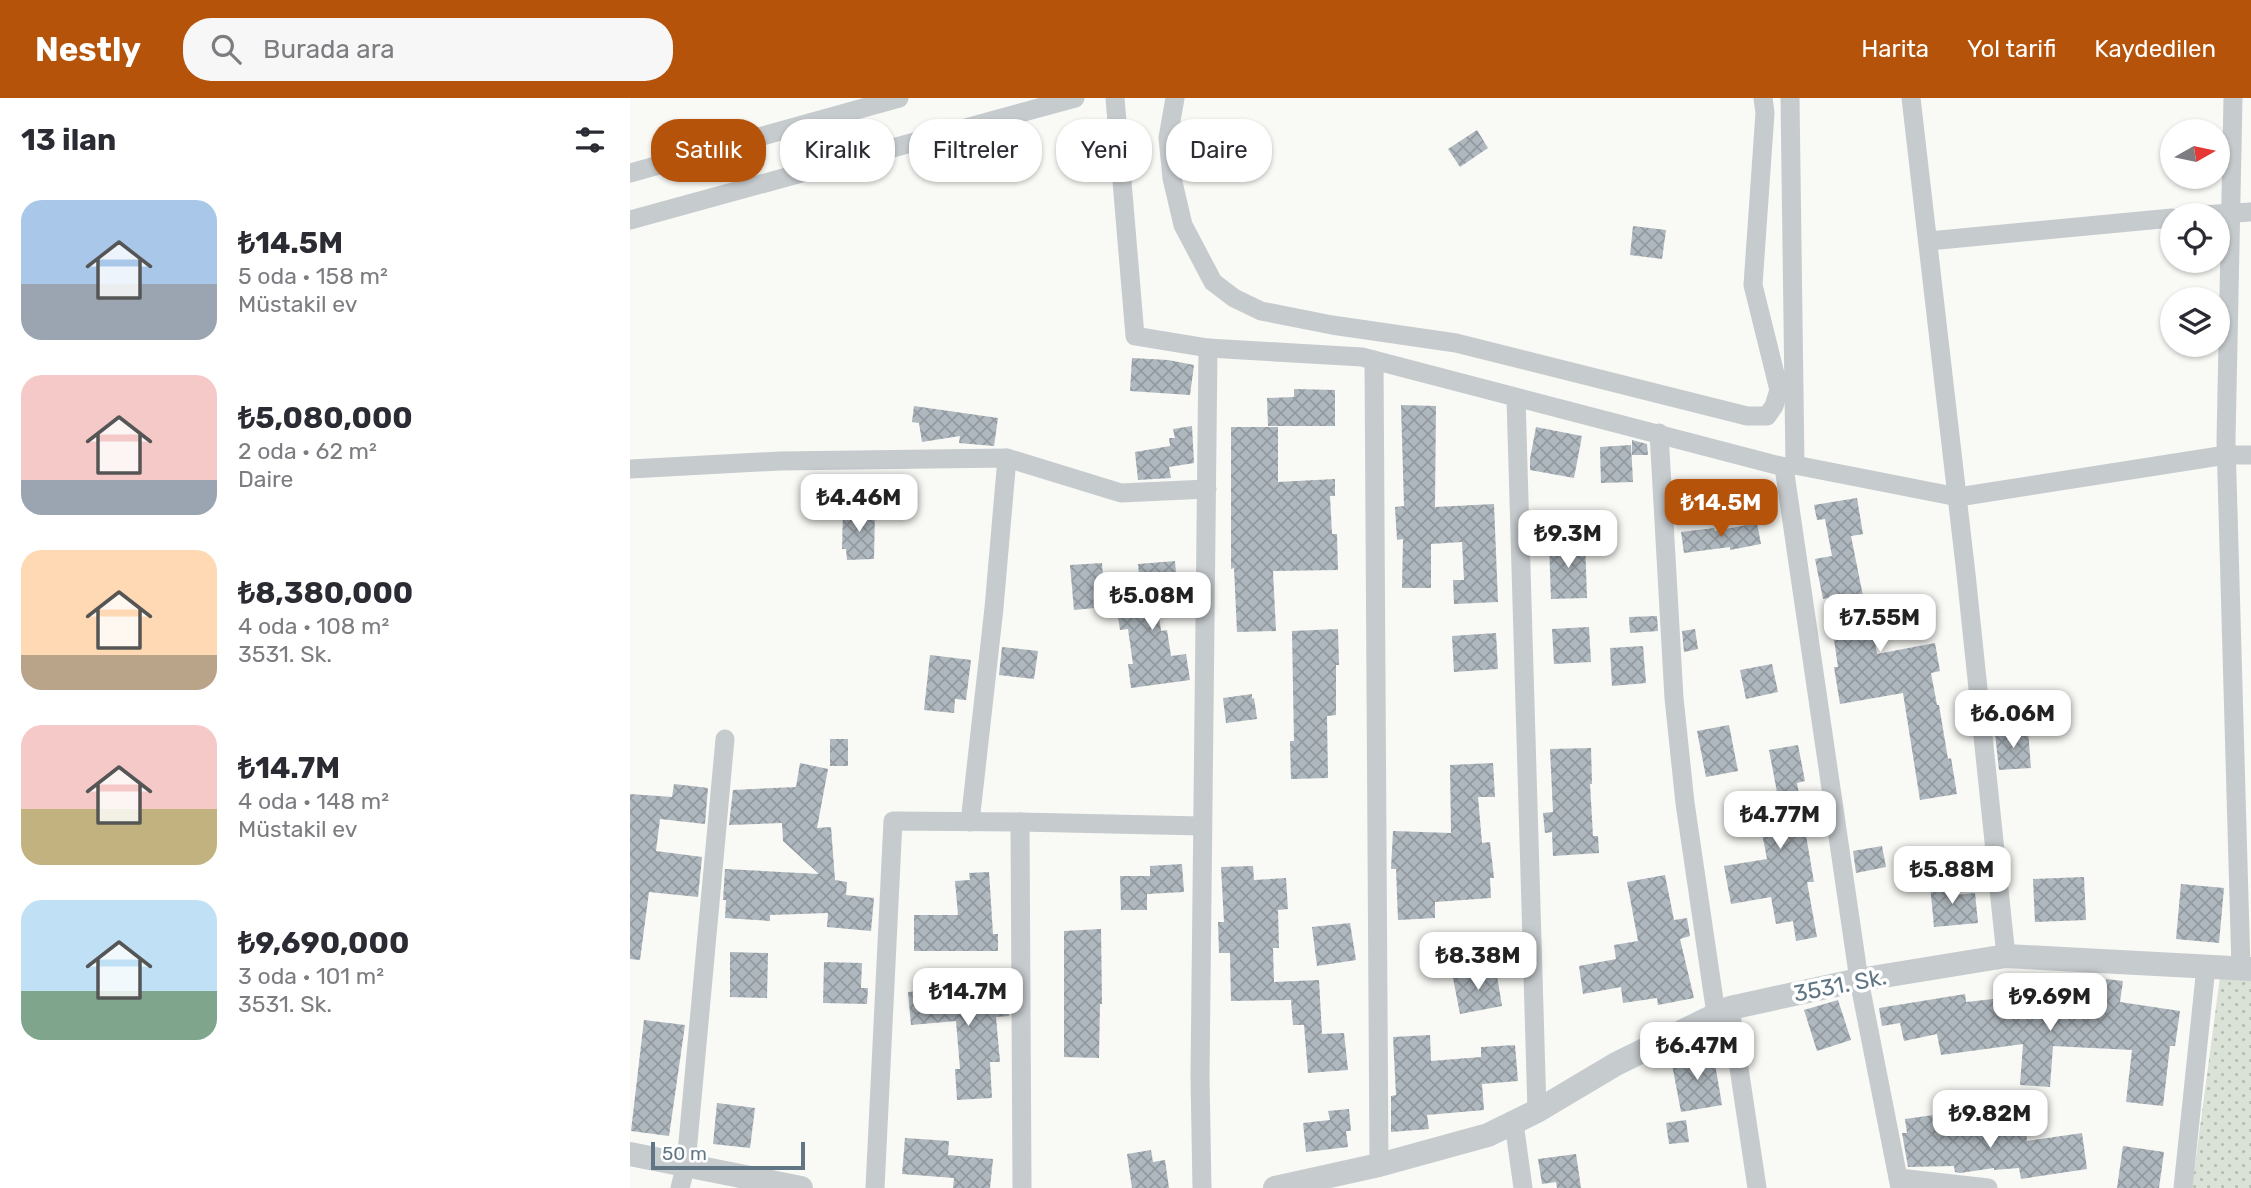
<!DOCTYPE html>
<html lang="tr">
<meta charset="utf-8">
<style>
body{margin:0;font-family:Rubik,sans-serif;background:#f7f7f7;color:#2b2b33;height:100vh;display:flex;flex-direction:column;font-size:26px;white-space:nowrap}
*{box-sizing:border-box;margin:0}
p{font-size:23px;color:#7c7c81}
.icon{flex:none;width:38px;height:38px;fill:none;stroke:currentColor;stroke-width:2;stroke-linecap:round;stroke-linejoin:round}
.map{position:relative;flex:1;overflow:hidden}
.details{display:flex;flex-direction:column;background:#fff;width:630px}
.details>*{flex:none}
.hud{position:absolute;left:21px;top:21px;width:665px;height:63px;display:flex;gap:14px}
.needle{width:46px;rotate:81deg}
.tools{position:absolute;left:1530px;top:21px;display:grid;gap:14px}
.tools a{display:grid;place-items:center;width:70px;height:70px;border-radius:50%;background:#fff;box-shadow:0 2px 5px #0004;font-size:35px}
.scale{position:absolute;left:21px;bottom:18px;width:154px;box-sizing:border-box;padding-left:7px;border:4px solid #617684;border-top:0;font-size:19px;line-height:24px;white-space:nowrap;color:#617684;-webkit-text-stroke:5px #fff;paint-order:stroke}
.price{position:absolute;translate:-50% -60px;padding:0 16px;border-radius:14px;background:#fff;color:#222;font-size:23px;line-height:46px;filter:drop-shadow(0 2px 4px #0008)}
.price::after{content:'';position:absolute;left:50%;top:42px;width:21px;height:16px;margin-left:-10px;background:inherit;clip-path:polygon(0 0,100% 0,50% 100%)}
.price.current{background:#b45309;color:#fff}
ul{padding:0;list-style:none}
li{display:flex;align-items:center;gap:21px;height:175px;padding:0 21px}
li span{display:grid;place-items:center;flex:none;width:196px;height:140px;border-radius:21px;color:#555}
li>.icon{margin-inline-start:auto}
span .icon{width:84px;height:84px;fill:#fffc;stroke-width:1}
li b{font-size:30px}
h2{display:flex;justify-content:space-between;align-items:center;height:84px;padding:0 21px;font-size:30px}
.tag{padding:0 24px;border-radius:28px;background:#fff;box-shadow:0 2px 5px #0004;font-size:24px;line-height:63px}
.tag.current{background:#b45309;color:#fff}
header{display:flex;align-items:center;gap:42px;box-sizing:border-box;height:98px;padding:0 35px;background:#b45309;color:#fff}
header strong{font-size:33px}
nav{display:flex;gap:38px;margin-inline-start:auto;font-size:24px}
.search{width:490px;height:63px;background:#f7f7f7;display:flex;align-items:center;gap:18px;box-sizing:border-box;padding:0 24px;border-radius:28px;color:#7c7c81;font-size:26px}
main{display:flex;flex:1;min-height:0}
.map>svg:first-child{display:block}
.park{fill:url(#park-dots)}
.building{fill:url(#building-cross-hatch)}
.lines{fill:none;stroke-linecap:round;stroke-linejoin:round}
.minor{stroke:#c6cbce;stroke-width:19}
.tertiary{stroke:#c6cbce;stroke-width:24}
.labels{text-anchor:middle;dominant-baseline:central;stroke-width:7;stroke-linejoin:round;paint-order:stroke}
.street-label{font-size:23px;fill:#617684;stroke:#fff}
</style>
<header>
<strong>Nestly</strong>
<div class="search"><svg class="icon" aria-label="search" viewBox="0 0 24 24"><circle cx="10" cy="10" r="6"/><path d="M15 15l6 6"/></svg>Burada ara</div>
<nav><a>Harita</a><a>Yol tarifi</a><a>Kaydedilen</a></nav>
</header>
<main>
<section class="details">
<h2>13 ilan<svg class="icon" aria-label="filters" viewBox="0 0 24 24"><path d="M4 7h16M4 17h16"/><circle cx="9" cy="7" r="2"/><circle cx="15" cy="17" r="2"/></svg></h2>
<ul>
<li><span style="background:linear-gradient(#a9c7e8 60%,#9aa5b1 0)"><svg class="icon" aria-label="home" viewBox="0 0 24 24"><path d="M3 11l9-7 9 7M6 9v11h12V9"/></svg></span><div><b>₺14.5M</b><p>5 oda · 158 m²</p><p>Müstakil ev</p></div></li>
<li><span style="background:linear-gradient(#f6c9c9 75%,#9aa5b1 0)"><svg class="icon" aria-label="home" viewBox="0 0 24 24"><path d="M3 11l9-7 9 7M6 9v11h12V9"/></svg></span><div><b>₺5,080,000</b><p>2 oda · 62 m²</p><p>Daire</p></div></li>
<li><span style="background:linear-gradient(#ffd9b3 75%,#b9a48a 0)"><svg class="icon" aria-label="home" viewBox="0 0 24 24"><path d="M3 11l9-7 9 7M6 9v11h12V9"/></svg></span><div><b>₺8,380,000</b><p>4 oda · 108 m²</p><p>3531. Sk.</p></div></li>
<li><span style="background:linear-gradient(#f6c9c9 60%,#c2b280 0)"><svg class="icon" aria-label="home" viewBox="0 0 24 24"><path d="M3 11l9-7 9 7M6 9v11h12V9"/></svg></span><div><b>₺14.7M</b><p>4 oda · 148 m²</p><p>Müstakil ev</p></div></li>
<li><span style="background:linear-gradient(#bfe0f5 65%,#7fa58c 0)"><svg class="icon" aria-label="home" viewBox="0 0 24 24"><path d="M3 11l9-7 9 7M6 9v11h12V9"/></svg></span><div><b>₺9,690,000</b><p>3 oda · 101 m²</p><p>3531. Sk.</p></div></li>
</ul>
</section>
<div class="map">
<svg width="1621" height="1090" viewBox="0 0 1621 1090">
<defs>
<pattern id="park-dots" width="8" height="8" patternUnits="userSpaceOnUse" patternTransform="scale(1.75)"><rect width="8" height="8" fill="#dae1d6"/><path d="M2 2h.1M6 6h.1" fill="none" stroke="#b4bbb3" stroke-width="1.8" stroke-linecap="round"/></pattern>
<pattern id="building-cross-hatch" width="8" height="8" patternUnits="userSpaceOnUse" patternTransform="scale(1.75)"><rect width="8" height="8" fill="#afb8be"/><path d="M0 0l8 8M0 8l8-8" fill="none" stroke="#929aa0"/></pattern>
</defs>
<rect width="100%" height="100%" fill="#f9f9f6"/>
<path class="park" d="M 1590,879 L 1621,881 L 1621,1090 L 1562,1090 Z"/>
<g class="building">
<path d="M 847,32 L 858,50 L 830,69 L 818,51 Z"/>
<path d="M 1003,128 L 1036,132 L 1032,161 L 1000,157 Z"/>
<path d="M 502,260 L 538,262 L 564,267 L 560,297 L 500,293 Z"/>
<path d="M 664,291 L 705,292 L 705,328 L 638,328 L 637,300 L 664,299 Z"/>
<path d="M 771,307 L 806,308 L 805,409 L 864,406 L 868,504 L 824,506 L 823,482 L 834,482 L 832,444 L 801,446 L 801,490 L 772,490 L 773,441 L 767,442 L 765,409 L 774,408 Z"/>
<path d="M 284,308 L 368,320 L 364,348 L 329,345 L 330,338 L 292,344 L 289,325 L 282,324 Z"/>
<path d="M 562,328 L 564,365 L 539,369 L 541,380 L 508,382 L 505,354 L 540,348 L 539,340 L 545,340 L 543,331 Z"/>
<path d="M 601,329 L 648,329 L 648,384 L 705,381 L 705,398 L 700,398 L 702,436 L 707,436 L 708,472 L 643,473 L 646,533 L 607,534 L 604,470 L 601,471 Z"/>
<path d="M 906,329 L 952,338 L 944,380 L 900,372 L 900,361 Z"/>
<path d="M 1002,342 L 1017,346 L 1018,357 L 1002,357 Z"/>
<path d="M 1001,347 L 1003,384 L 971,385 L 970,349 Z"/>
<path d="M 1227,400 L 1233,436 L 1221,438 L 1235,508 L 1239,508 L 1247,556 L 1305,545 L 1310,573 L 1301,575 L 1307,607 L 1309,607 L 1318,661 L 1321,660 L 1327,696 L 1290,702 L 1273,595 L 1210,606 L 1204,569 L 1208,569 L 1198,500 L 1193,501 L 1185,461 L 1202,458 L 1195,421 L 1187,422 L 1184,407 Z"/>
<path d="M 213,411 L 245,412 L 244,461 L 217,462 L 216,451 L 212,451 Z"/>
<path d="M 1127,425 L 1131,446 L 1100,452 L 1100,449 L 1054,455 L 1051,434 L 1084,430 L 1085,433 Z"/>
<path d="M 955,444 L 957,500 L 921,501 L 919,445 Z"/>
<path d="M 545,463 L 547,487 L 525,489 L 531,533 L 537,532 L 541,558 L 556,556 L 560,582 L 501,590 L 498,566 L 503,566 L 498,531 L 490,532 L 487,513 L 512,509 L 508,466 Z"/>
<path d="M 472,465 L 475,509 L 444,512 L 440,467 Z"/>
<path d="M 1027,518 L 1028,533 L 1000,535 L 999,519 Z"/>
<path d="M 959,529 L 961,564 L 924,566 L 922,531 Z"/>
<path d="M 708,531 L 709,567 L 706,567 L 706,617 L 697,618 L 698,680 L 661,681 L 660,643 L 664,643 L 662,533 Z"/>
<path d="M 1065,531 L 1068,551 L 1054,554 L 1052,533 Z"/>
<path d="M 866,535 L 868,571 L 824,574 L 822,538 Z"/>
<path d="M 1013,548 L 1016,585 L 982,588 L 980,550 Z"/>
<path d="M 372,549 L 408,553 L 404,581 L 369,577 Z"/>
<path d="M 300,557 L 341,562 L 336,602 L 325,601 L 324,615 L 294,612 Z"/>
<path d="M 1142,566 L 1148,594 L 1116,601 L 1110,572 Z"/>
<path d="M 622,596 L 622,601 L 624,600 L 627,621 L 596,625 L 593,600 Z"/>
<path d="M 1099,627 L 1108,673 L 1076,679 L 1067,633 Z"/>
<path d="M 1398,632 L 1401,670 L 1369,672 L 1365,635 Z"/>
<rect x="200" y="641" width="18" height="27"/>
<path d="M 1168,647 L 1175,683 L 1167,685 L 1184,784 L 1177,784 L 1187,839 L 1166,843 L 1163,823 L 1146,826 L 1141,799 L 1101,806 L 1094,768 L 1137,761 L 1125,699 L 1147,694 L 1139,652 Z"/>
<path d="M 961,650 L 962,686 L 960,686 L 963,738 L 968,738 L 969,755 L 923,758 L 922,734 L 915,735 L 913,715 L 923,714 L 920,651 Z"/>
<path d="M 170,665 L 198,671 L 187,730 L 201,729 L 205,782 L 217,784 L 216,797 L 244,800 L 241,833 L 197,829 L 198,815 L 140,817 L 140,823 L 95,820 L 96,802 L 93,802 L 95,771 L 189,776 L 153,743 L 152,725 L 99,727 L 103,692 L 166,689 Z"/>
<path d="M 863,665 L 865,699 L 848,699 L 852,745 L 860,744 L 864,780 L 860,780 L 861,800 L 805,804 L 805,820 L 768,822 L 766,771 L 761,771 L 763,733 L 821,735 L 820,667 Z"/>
<path d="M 44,686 L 78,690 L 75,726 L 30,721 L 26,753 L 72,759 L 68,799 L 19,794 L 10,862 L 0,861 L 0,696 L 42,699 Z"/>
<path d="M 1252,748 L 1256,769 L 1226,775 L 1223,753 Z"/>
<path d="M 552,766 L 554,794 L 517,796 L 517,812 L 491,812 L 490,778 L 520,778 L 520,768 Z"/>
<path d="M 623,768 L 624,782 L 656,780 L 658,811 L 648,812 L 649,850 L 643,850 L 644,884 L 689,882 L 692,936 L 714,935 L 718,972 L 678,975 L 674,927 L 663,927 L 661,902 L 601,903 L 600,855 L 589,855 L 588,824 L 594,824 L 591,769 Z"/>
<path d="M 359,774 L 363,836 L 368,836 L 368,853 L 284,853 L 284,817 L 328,817 L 325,783 L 340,782 L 339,775 Z"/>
<path d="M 1035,777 L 1044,822 L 1057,820 L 1060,838 L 1050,841 L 1064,900 L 1028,907 L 1027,900 L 993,905 L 991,889 L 953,896 L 949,868 L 986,861 L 984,847 L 1008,843 L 997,784 Z"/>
<path d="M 1454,779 L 1456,822 L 1405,824 L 1403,781 Z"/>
<path d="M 1323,784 L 1325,797 L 1345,795 L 1348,825 L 1304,829 L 1300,787 Z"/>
<path d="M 1551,786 L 1594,790 L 1589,845 L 1546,841 Z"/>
<path d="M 720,825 L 726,862 L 687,868 L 682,829 Z"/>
<path d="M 471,831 L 472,906 L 470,906 L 469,960 L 434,959 L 434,833 Z"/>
<path d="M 100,854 L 138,855 L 137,900 L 100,899 Z"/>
<path d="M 194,864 L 232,865 L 231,890 L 238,890 L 237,906 L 193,905 Z"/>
<path d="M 866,872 L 872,908 L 830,916 L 823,880 Z"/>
<path d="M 1476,881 L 1493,883 L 1490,904 L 1550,913 L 1545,948 L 1540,948 L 1533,1008 L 1496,1004 L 1502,952 L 1423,948 L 1420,989 L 1390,987 L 1393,946 L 1311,957 L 1307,936 L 1274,943 L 1270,925 L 1252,928 L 1249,910 L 1335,896 L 1336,904 L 1372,900 L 1438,905 L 1438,902 L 1474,902 Z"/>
<path d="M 377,882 L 379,918 L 366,919 L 370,964 L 360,964 L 362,1000 L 327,1002 L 325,971 L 330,971 L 326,923 L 281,927 L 278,894 L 326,890 L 326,885 Z"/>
<path d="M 1208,902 L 1221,942 L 1187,953 L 1174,912 Z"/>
<path d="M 14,922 L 55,927 L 39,1038 L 1,1033 Z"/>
<path d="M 800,937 L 801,963 L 851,959 L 851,949 L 885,947 L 888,983 L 852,986 L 854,1012 L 797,1017 L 799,1031 L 761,1034 L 761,998 L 766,997 L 763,939 Z"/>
<path d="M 1083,954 L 1092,1007 L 1051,1014 L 1041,961 Z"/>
<path d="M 87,1005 L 125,1010 L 120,1050 L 83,1046 Z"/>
<path d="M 719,1011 L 721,1033 L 716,1033 L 718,1049 L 676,1054 L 673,1025 L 700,1022 L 698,1013 Z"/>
<path d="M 1311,1016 L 1314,1034 L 1343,1030 L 1344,1038 L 1396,1033 L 1397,1043 L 1452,1035 L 1457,1071 L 1391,1081 L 1389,1070 L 1364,1072 L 1364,1070 L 1330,1075 L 1325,1074 L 1324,1068 L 1278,1069 L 1272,1035 L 1277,1035 L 1275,1021 Z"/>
<path d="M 1056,1022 L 1059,1044 L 1039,1046 L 1036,1025 Z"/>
<path d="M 275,1040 L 319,1043 L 318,1057 L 363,1061 L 360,1090 L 323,1090 L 324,1080 L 272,1076 Z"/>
<path d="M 1493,1048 L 1534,1054 L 1529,1090 L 1487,1090 Z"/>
<path d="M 521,1052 L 523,1064 L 535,1062 L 539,1090 L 502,1090 L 497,1056 Z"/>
<path d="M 946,1056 L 951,1090 L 927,1090 L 926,1084 L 912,1086 L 908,1061 Z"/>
</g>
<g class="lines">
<g class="minor">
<path d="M 485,0 L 505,238 L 578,250 L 732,259 L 1154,369 L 1165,367 L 1160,0"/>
<path d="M 545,0 L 538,40 L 542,80 L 553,127 L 583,184 L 604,200 L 631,213 L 702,227 L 826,245 L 1117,318 L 1137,318 L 1144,308 L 1149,292 L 1123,187 L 1135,15 L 1133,0"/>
<path d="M 1281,0 L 1336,476 L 1376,858"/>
<path d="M 1603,0 L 1596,343 L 1611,871"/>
<path d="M 0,75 L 269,0"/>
<path d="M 1570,117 L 1621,114"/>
<path d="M 0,122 L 445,0"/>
<path d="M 1299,143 L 1542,120"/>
<path d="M 744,262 L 749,1067"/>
<path d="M 886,300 L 907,1013"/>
<path d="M 1029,335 L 1044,600 L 1055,705 L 1086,916"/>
<path d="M 377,360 L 491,395 L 577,391"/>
<path d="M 1165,367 L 1328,399 L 1596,357 L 1621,357"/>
<path d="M 1154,369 L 1229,882 L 1270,1090"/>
<path d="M 0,371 L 150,363 L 377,360 L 364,510 L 340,724"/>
<path d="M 390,724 L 572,728"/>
<path d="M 1100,910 L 1127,1090"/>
<path d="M 884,1025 L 893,1090"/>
<path d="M 1269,1080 L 1358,1090"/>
<path d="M 50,1090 L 56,1066 L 95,641"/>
<path d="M 245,1090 L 263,723 L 390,724 L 392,1090"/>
<path d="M 572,1090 L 570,979 L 578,250"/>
<path d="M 1553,1090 L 1576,869"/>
</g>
<g class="tertiary">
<path d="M 0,1056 L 171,1090"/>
<path d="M 645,1090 L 749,1067 L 858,1037 L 907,1013 L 986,966 L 1100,910 L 1229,882 L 1376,858 L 1621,871"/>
</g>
</g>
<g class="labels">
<g class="street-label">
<text transform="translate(1210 887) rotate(-11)">3531. Sk.</text>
</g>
</g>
</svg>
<div class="tools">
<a><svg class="needle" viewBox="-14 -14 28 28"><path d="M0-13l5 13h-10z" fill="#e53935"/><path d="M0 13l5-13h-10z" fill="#7c7c81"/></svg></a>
<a><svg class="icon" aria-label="locate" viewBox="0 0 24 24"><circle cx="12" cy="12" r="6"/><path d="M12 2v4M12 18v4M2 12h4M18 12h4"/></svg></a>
<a><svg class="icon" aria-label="layers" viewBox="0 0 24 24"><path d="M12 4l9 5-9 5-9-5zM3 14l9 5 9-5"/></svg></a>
</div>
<div class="scale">50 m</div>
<b class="price" style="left:229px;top:436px">₺4.46M</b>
<b class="price current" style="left:1091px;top:441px">₺14.5M</b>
<b class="price" style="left:938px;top:472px">₺9.3M</b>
<b class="price" style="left:522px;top:534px">₺5.08M</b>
<b class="price" style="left:1250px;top:556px">₺7.55M</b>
<b class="price" style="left:1383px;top:652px">₺6.06M</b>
<b class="price" style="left:1150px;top:753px">₺4.77M</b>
<b class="price" style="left:1322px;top:808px">₺5.88M</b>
<b class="price" style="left:848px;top:894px">₺8.38M</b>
<b class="price" style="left:338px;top:930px">₺14.7M</b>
<b class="price" style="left:1420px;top:935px">₺9.69M</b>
<b class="price" style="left:1067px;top:984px">₺6.47M</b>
<b class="price" style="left:1360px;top:1052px">₺9.82M</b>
<div class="hud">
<a class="tag current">Satılık</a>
<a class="tag">Kiralık</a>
<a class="tag">Filtreler</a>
<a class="tag">Yeni</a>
<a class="tag">Daire</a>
</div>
</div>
</main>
